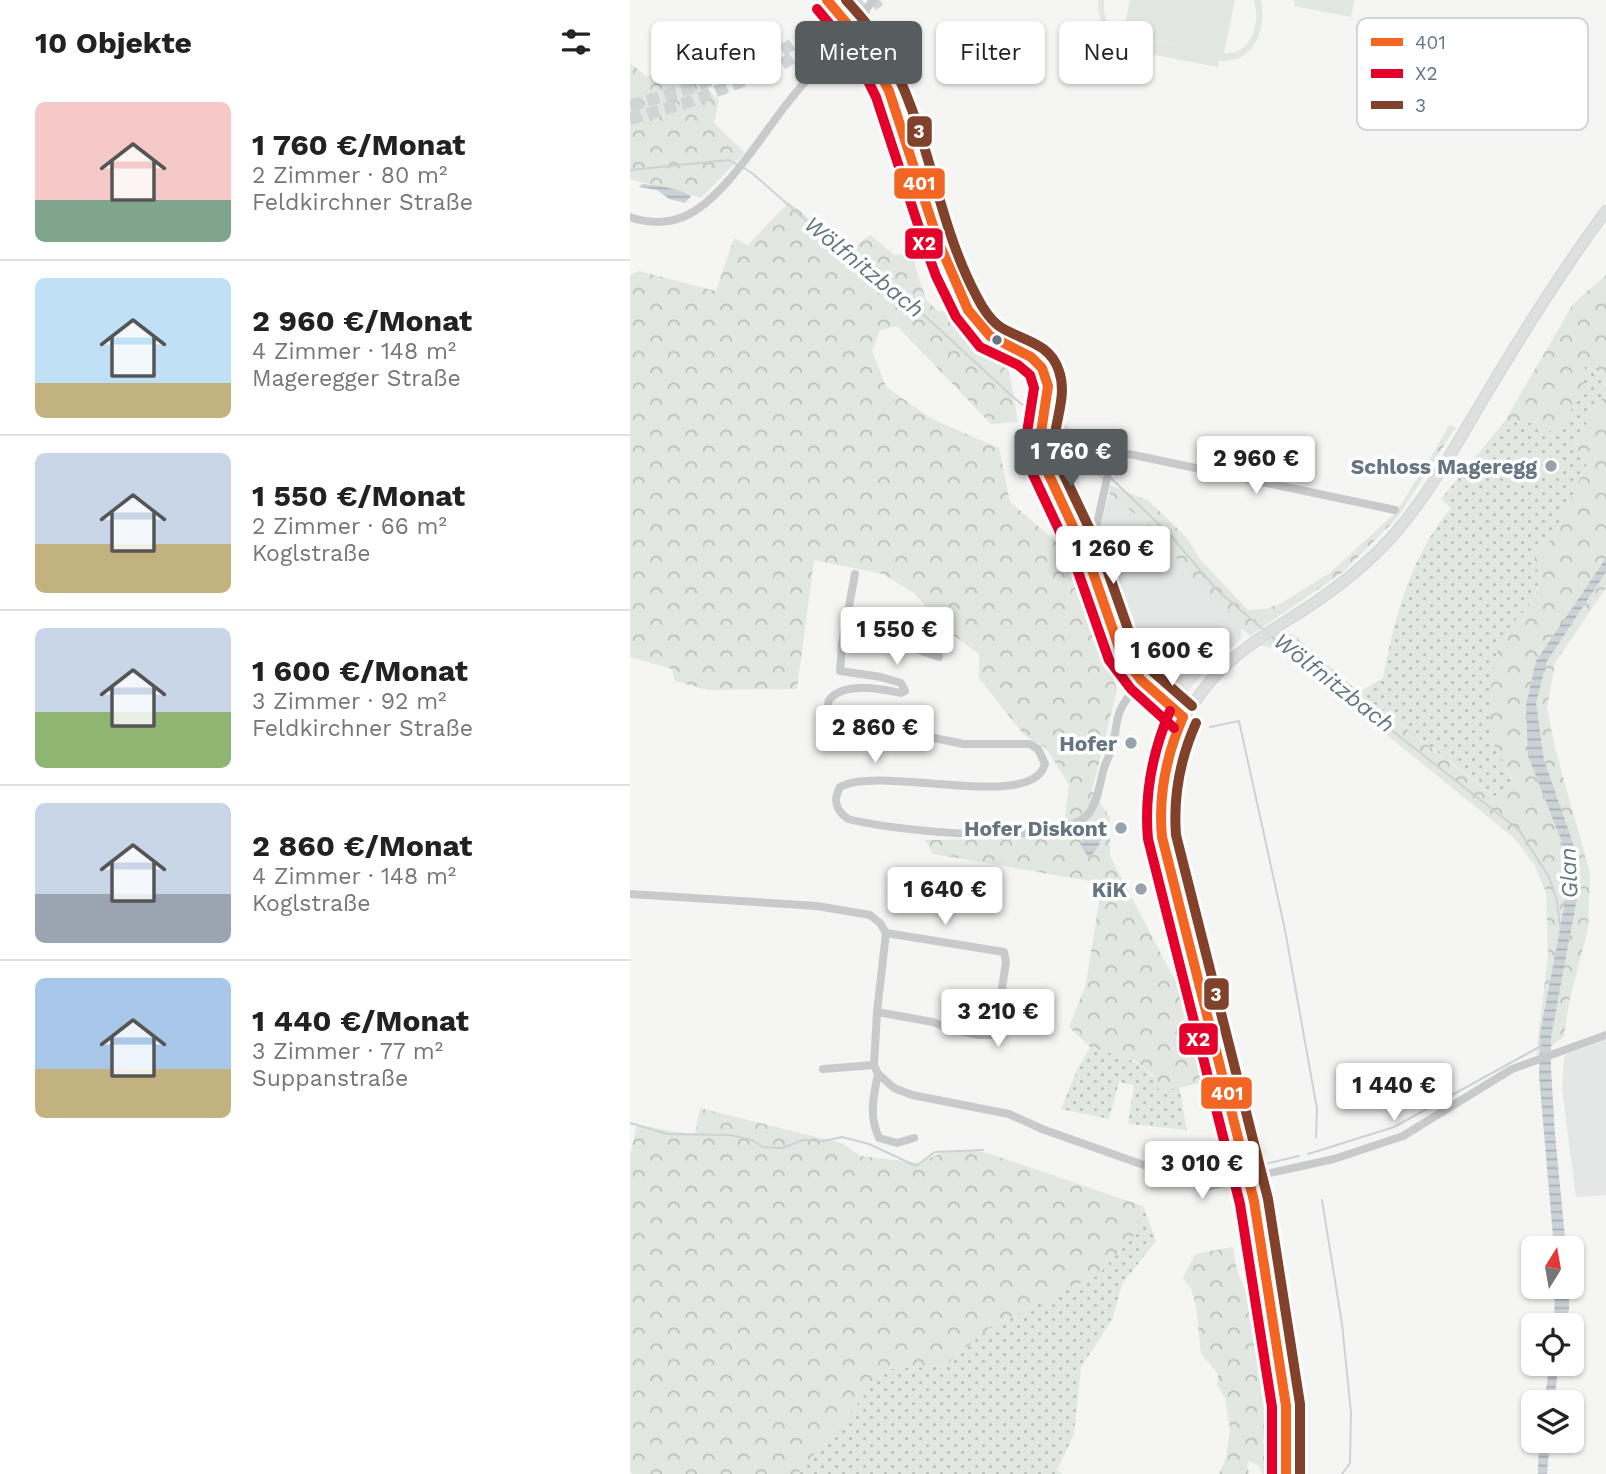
<!DOCTYPE html>
<html lang="de">
<meta charset="utf-8">
<style>
body{margin:0;font-family:"Work Sans",sans-serif;background:#f6f6f6;color:#222;height:100vh;display:flex;flex-direction:column;font-size:26px;white-space:nowrap}
*{box-sizing:border-box;margin:0}
p{font-size:23px;color:#767676}
.icon{flex:none;width:38px;height:38px;fill:none;stroke:currentColor;stroke-width:2;stroke-linecap:round;stroke-linejoin:round}
.map{position:relative;flex:1;overflow:hidden}
.side{display:flex;flex-direction:column;background:#fff;width:630px}
.side>*{flex:none}
.banner{position:absolute;left:21px;top:21px;width:665px;height:63px;display:flex;gap:14px}
.needle{width:46px;rotate:11deg}
.buttons{position:absolute;left:891px;top:1236px;display:grid;gap:14px}
.buttons a{display:grid;place-items:center;width:63px;height:63px;border-radius:10px;background:#fff;box-shadow:0 2px 5px #0004;font-size:35px}
.price{position:absolute;translate:-50% -60px;padding:0 16px;border-radius:7px;background:#fff;color:#222;font-size:23px;line-height:46px;filter:drop-shadow(0 2px 4px #0008)}
.price::after{content:'';position:absolute;left:50%;top:42px;width:21px;height:16px;margin-left:-10px;background:inherit;clip-path:polygon(0 0,100% 0,50% 100%)}
.price.active{background:#575c5f;color:#fff}
ul{padding:0;list-style:none}
li{display:flex;align-items:center;gap:21px;height:175px;padding:0 35px}
li+li{border-top:2px solid #e0e0e0}
li span{display:grid;place-items:center;flex:none;width:196px;height:140px;border-radius:10px;color:#555}
li>.icon{margin-inline-start:auto}
span .icon{width:84px;height:84px;fill:#fffc;stroke-width:1}
li b{font-size:30px}
h2{display:flex;justify-content:space-between;align-items:center;height:84px;padding:0 35px;font-size:30px}
.tag{padding:0 24px;border-radius:10px;background:#fff;box-shadow:0 2px 5px #0004;font-size:24px;line-height:63px}
.tag.active{background:#575c5f;color:#fff}
main{display:flex;flex:1;min-height:0}
.map>svg:first-child{display:block}
.built{fill:#e5e6e6}
.grass{fill:url(#grass-dots)}
.forest{fill:url(#forest-crowns)}
.pitch{fill:#e3e7e1}
.water{fill:url(#water-rules)}
.lines{fill:none;stroke-linecap:round;stroke-linejoin:round}
.stream{stroke:#cbd3d6;stroke-width:2}
.highway-tunnel{stroke:#d1d5d7;stroke-width:12;stroke-dasharray:12 6;stroke-linecap:butt}
.major-casing{stroke:#d2d2d2;stroke-width:12}
.minor{stroke:#c9cacb;stroke-width:8}
.major{stroke:#dedfdf;stroke-width:10}
.bus-1-casing{stroke:#fff;stroke-width:16}
.bus-2-casing{stroke:#fff;stroke-width:16}
.bus-3-casing{stroke:#fff;stroke-width:16}
.bus-1{stroke:#f26522;stroke-width:10}
.bus-2{stroke:#e4002b;stroke-width:10}
.bus-3{stroke:#81412b;stroke-width:10}
.bus-dot{fill:#657583;stroke:#fff;stroke-width:2.5}
.poi-dot{fill:#97a2aa;stroke:#fff;stroke-width:2.5}
.labels{text-anchor:middle;dominant-baseline:central;stroke-width:7;stroke-linejoin:round;paint-order:stroke}
.poi-label{font-size:21px;font-weight:bold;fill:#657583;stroke:#fff;text-anchor:end}
.water-label{font-size:23px;font-style:italic;fill:#61777f;stroke:#fff}
.key{fill:#fff;stroke:#d1d6da;stroke-width:2}
.key-label{font-size:19px;fill:#657583}
.line-badge{stroke:#fff;stroke-width:2.5}
.badge-label{font-size:19px;text-anchor:middle;font-weight:bold;fill:#fff}
</style>
<main>
<section class="side">
<h2>10 Objekte<svg class="icon" aria-label="filters" viewBox="0 0 24 24"><path d="M4 7h16M4 17h16"/><circle cx="9" cy="7" r="2"/><circle cx="15" cy="17" r="2"/></svg></h2>
<ul>
<li><span style="background:linear-gradient(#f6c9c9 70%,#7fa58c 0)"><svg class="icon" aria-label="home" viewBox="0 0 24 24"><path d="M3 11l9-7 9 7M6 9v11h12V9"/></svg></span><div><b>1 760 €/Monat</b><p>2 Zimmer · 80 m²</p><p>Feldkirchner Straße</p></div></li>
<li><span style="background:linear-gradient(#bfe0f5 75%,#c2b280 0)"><svg class="icon" aria-label="home" viewBox="0 0 24 24"><path d="M3 11l9-7 9 7M6 9v11h12V9"/></svg></span><div><b>2 960 €/Monat</b><p>4 Zimmer · 148 m²</p><p>Mageregger Straße</p></div></li>
<li><span style="background:linear-gradient(#c9d6e8 65%,#c2b280 0)"><svg class="icon" aria-label="home" viewBox="0 0 24 24"><path d="M3 11l9-7 9 7M6 9v11h12V9"/></svg></span><div><b>1 550 €/Monat</b><p>2 Zimmer · 66 m²</p><p>Koglstraße</p></div></li>
<li><span style="background:linear-gradient(#c9d6e8 60%,#8fb573 0)"><svg class="icon" aria-label="home" viewBox="0 0 24 24"><path d="M3 11l9-7 9 7M6 9v11h12V9"/></svg></span><div><b>1 600 €/Monat</b><p>3 Zimmer · 92 m²</p><p>Feldkirchner Straße</p></div></li>
<li><span style="background:linear-gradient(#c9d6e8 65%,#9aa5b1 0)"><svg class="icon" aria-label="home" viewBox="0 0 24 24"><path d="M3 11l9-7 9 7M6 9v11h12V9"/></svg></span><div><b>2 860 €/Monat</b><p>4 Zimmer · 148 m²</p><p>Koglstraße</p></div></li>
<li><span style="background:linear-gradient(#a9c7e8 65%,#c2b280 0)"><svg class="icon" aria-label="home" viewBox="0 0 24 24"><path d="M3 11l9-7 9 7M6 9v11h12V9"/></svg></span><div><b>1 440 €/Monat</b><p>3 Zimmer · 77 m²</p><p>Suppanstraße</p></div></li>
</ul>
</section>
<div class="map">
<svg width="976" height="1474" viewBox="0 0 976 1474">
<defs>
<pattern id="grass-dots" width="8" height="8" patternUnits="userSpaceOnUse" patternTransform="scale(1.75)"><rect width="8" height="8" fill="#e3e7e1"/><path d="M2 2h.1M6 6h.1" fill="none" stroke="#bcc0bc" stroke-width="1.8" stroke-linecap="round"/></pattern>
<pattern id="forest-crowns" width="20" height="18" patternUnits="userSpaceOnUse" patternTransform="scale(1.75)"><rect width="20" height="18" fill="#e3e7e1"/><path d="M2 6a3 3 0 1 1 6 0M12 15a3 3 0 1 1 6 0" fill="none" stroke="#bcc0bc"/></pattern>
<pattern id="water-rules" width="6" height="5" patternUnits="userSpaceOnUse" patternTransform="scale(1.75)"><rect width="6" height="5" fill="#cbd3d6"/><path d="M0 2.5h6" fill="none" stroke="#a8b0b3"/></pattern>
</defs>
<rect width="100%" height="100%" fill="#f5f5f3"/>
<g class="built">
<path d="M 479,493 L 524,530 L 582,602 L 612,627 L 611,639 L 571,675 L 553,698 L 544,699 L 500,655 L 489,637 L 464,557 Z"/>
<path d="M 976,1040 L 976,1195 L 946,1197 L 932,1088 L 934,1058 L 937,1054 Z"/>
</g>
<g class="grass">
<path d="M 955,366 C 967,371 976,377 976,392 L 944,444 L 957,464 L 922,539 L 904,557 L 910,577 L 903,602 L 872,639 L 860,734 L 883,781 L 875,796 L 866,797 L 729,692 L 753,678 C 765,616 780,557 821,508 L 811,499 L 875,421 L 907,423 Z"/>
<path d="M 460,1047 C 495,1058 513,1058 533,1091 L 549,1086 L 557,1130 L 498,1124 L 504,1085 L 489,1082 L 479,1119 L 431,1109 L 447,1070 Z"/>
<path d="M 513,1206 L 526,1241 L 492,1284 L 482,1320 L 451,1367 L 444,1434 L 427,1470 L 433,1474 L 167,1474 L 257,1369 L 315,1366 L 360,1327 L 468,1275 L 504,1235 Z"/>
</g>
<g class="forest">
<path d="M 0,63 L 17,77 L 39,64 L 57,67 L 89,101 L 84,123 L 115,153 L 71,198 L 0,179 Z"/>
<path d="M 159,202 L 218,252 L 240,235 L 265,255 L 281,253 L 296,300 L 308,311 L 327,312 L 379,370 L 388,422 L 361,424 L 267,326 L 250,330 L 242,351 L 256,387 L 302,419 L 369,448 L 380,502 L 442,555 L 487,690 L 462,791 L 480,817 L 480,856 L 542,975 L 552,984 L 580,1081 L 533,1091 L 524,1087 L 523,1075 L 506,1061 L 460,1047 L 439,1027 L 456,984 L 472,883 L 303,854 L 295,840 L 390,839 L 433,834 L 439,785 L 416,748 L 394,735 L 349,678 L 349,654 L 315,629 L 284,593 L 253,574 L 184,560 L 167,689 L 78,690 L 45,681 L 42,669 L 0,657 L 0,275 L 9,271 L 86,291 L 104,238 L 118,245 Z"/>
<path d="M 976,275 L 976,384 L 967,371 L 955,366 L 953,390 L 927,435 L 907,423 L 875,421 L 943,304 Z"/>
<path d="M 976,392 L 976,588 L 925,663 L 917,708 L 925,748 L 960,873 L 958,929 L 939,1002 L 934,1037 L 906,1056 L 918,955 L 916,892 L 904,864 L 884,838 L 652,650 L 629,645 L 650,632 L 664,635 L 729,692 L 865,797 L 875,796 L 883,780 C 876,766 866,752 861,737 C 856,721 863,657 871,641 C 887,606 920,607 904,557 L 922,539 L 957,464 L 944,444 Z"/>
<path d="M 421,411 L 475,458 L 472,479 L 452,464 L 444,468 L 437,482 L 443,510 L 420,465 L 415,448 Z"/>
<path d="M 819,425 L 826,427 L 768,517 L 713,572 L 620,636 L 582,602 L 524,530 L 479,493 L 480,485 L 519,501 L 557,538 L 569,558 L 618,610 L 635,609 L 650,604 L 701,572 L 766,512 L 807,447 Z"/>
<path d="M 70,1108 L 211,1143 L 231,1156 L 289,1163 L 313,1152 L 335,1150 L 354,1152 L 513,1206 L 504,1235 L 468,1275 L 360,1327 L 315,1366 L 257,1369 L 167,1474 L 3,1474 L 0,1472 L 0,1156 L 7,1125 L 65,1135 Z"/>
<path d="M 603,1247 C 605,1256 605,1266 609,1275 C 618,1298 637,1324 631,1350 L 636,1358 L 645,1429 L 636,1433 L 633,1440 L 641,1474 L 632,1474 L 630,1466 L 620,1461 L 617,1464 L 619,1474 L 589,1474 L 596,1458 L 600,1429 L 595,1398 L 587,1385 L 588,1374 L 571,1354 L 566,1305 L 561,1289 L 553,1278 L 565,1254 Z"/>
</g>
<g class="pitch">
<path d="M 468,0 L 474,0 C 472,31 489,35 515,40 C 529,42 544,45 558,48 L 493,34 L 500,0 L 605,0 L 594,53 C 622,56 631,22 624,0 L 631,0 C 637,29 624,64 589,61 L 588,67 L 504,51 L 505,45 C 480,40 467,25 468,0 Z"/>
<path d="M 665,0 L 724,0 L 721,17 L 664,6 Z"/>
</g>
<g class="water">
<path d="M 12,184 C 27,185 48,188 61,196 L 55,203 L 39,199 L 27,190 L 9,187 Z"/>
<path d="M 976,558 L 976,572 L 917,661 L 906,703 L 914,760 L 943,843 L 947,898 L 921,1037 L 921,1069 L 925,1134 L 936,1248 L 924,1248 L 909,1075 L 910,1034 L 936,897 L 933,845 L 898,756 L 896,705 L 906,661 Z"/>
<path d="M 466,824 L 472,827 C 468,849 474,840 459,858 L 451,846 L 456,832 Z"/>
<path d="M 925,1286 L 939,1286 L 939,1309 L 936,1325 L 924,1325 Z"/>
<path d="M 920,1363 L 929,1363 L 924,1402 L 914,1402 Z"/>
<path d="M 909,1440 L 920,1440 L 917,1474 L 908,1474 Z"/>
</g>
<g class="lines">
<g class="stream">
<path d="M 114,168 L 122,173 L 229,267 L 258,282 L 383,397 L 410,419"/>
<path d="M 0,170 L 99,160 L 106,164"/>
<path d="M 415,423 L 475,474"/>
<path d="M 482,479 L 541,536 L 587,590 L 634,630"/>
<path d="M 641,636 L 889,830 L 919,877 L 927,901 L 930,926"/>
<path d="M 580,727 L 609,721 L 655,930 L 687,1109 L 686,1137"/>
<path d="M 0,1123 L 37,1134 L 100,1135 L 122,1140 L 133,1147 L 152,1148 L 173,1140 L 193,1141 L 212,1137 L 239,1144 L 286,1166 L 305,1152 L 353,1150"/>
<path d="M 678,1154 L 764,1127 L 911,1046"/>
<path d="M 630,1165 L 669,1156"/>
<path d="M 692,1200 L 712,1324 L 721,1413 L 720,1463 L 712,1474"/>
</g>
<g class="highway-tunnel">
<path d="M 0,106 L 60,88 L 145,55 L 232,0"/>
<path d="M 0,119 L 59,102 L 148,67 L 250,0"/>
</g>
<defs>
<path id="major" d="M 656,1474 L 656,1406 L 624,1201 L 532,837 C 528,798 533,748 556,714 C 567,698 578,682 592,669 C 620,641 655,623 687,601 C 716,581 744,558 767,531 C 801,491 827,443 854,398 C 892,334 932,270 976,211"/>
</defs>
<use href="#major" class="major-casing"/>
<g class="minor">
<path d="M 197,0 C 215,20 233,38 246,63 C 285,137 294,224 332,299 C 340,314 350,331 365,340 C 385,351 407,351 416,376 C 425,403 403,432 412,460 L 459,561 L 491,653 L 511,680 L 553,717"/>
<path d="M 0,217 C 16,223 36,224 53,217 C 95,200 135,129 164,95 C 190,63 219,34 243,0"/>
<path d="M 459,561 L 479,469 L 486,455 L 499,454 L 765,510"/>
<path d="M 225,574 L 212,644 L 210,671 L 251,677 L 271,683 L 275,691 L 271,693 C 250,689 214,681 199,700 L 198,705 L 201,713 L 224,722 L 334,744 L 400,744 L 408,749 L 415,764 C 402,813 251,764 210,787 C 203,800 205,810 218,819 C 260,830 431,850 459,813 C 468,801 470,782 474,768 C 476,761 480,755 482,748 C 486,736 485,723 490,711 C 494,700 504,690 511,680"/>
<path d="M 212,644 L 226,646 L 275,645 L 309,657"/>
<path d="M 0,894 L 187,906 L 240,915 L 250,923 L 256,933 L 247,1012 L 244,1065 L 248,1074 L 264,1088 L 282,1095 L 379,1114 L 412,1129 L 576,1187 L 704,1159 L 773,1136 L 882,1069 L 976,1035"/>
<path d="M 247,1012 L 303,1022 L 320,1029 L 349,1035 L 365,1035 L 376,962 L 374,952 L 256,933"/>
<path d="M 193,1069 L 244,1065"/>
<path d="M 248,1074 C 243,1097 239,1117 249,1138 L 267,1143 L 284,1138"/>
</g>
<use href="#major" class="major"/>
<defs>
<g id="bus-1">
<path d="M 197,0 L 235,45 L 259,91 L 308,241 L 338,310 L 360,336 L 401,357 L 412,368 L 418,386 L 410,439 L 412,460 L 459,561 L 491,653 L 511,680 L 553,717"/>
<path d="M 553,717 C 536,756 528,794 532,837 L 624,1201 L 656,1406 L 656,1474"/>
</g>
<g id="bus-2">
<path d="M 187,9 L 224,53 L 246,97 L 295,246 L 306,276 L 326,317 L 350,347 L 388,365 L 400,375 L 404,388 L 396,439 L 399,466 L 446,566 L 479,660 L 501,689 L 544,728"/>
<path d="M 540,711 C 522,753 514,794 518,839 L 610,1204 L 642,1407 L 642,1474"/>
</g>
<g id="bus-3">
<path d="M 216,0 C 229,14 242,29 252,46 C 299,122 304,216 346,295 C 352,307 360,321 372,328 C 394,341 420,343 429,371 C 439,400 420,427 425,456 L 472,555 L 504,646 L 521,670 L 562,706"/>
<path d="M 566,723 C 550,759 543,795 546,835 L 638,1199 L 670,1404 L 670,1474"/>
</g>
</defs>
<use href="#bus-1" class="bus-1-casing"/>
<use href="#bus-2" class="bus-2-casing"/>
<use href="#bus-3" class="bus-3-casing"/>
<use href="#bus-1" class="bus-1"/>
<use href="#bus-2" class="bus-2"/>
<use href="#bus-3" class="bus-3"/>
</g>
<circle class="bus-dot" cx="367" cy="340" r="6"/>
<g class="poi-dot">
<circle cx="921" cy="466" r="7"/>
<circle cx="501" cy="743" r="7"/>
<circle cx="491" cy="828" r="7"/>
<circle cx="511" cy="889" r="7"/>
</g>
<g class="labels">
<g class="poi-label">
<text x="907" y="466">Schloss Mageregg</text>
<text x="487" y="743">Hofer</text>
<text x="477" y="828">Hofer Diskont</text>
<text x="497" y="889">KiK</text>
</g>
<g class="water-label">
<text transform="translate(234 267) rotate(39)">Wölfnitzbach</text>
<text transform="translate(704 683) rotate(38)">Wölfnitzbach</text>
<text transform="translate(939 873) rotate(-93)">Glan</text>
</g>
</g>
<rect x="727" y="18" width="231" height="112" rx="10" class="key"/>
<rect x="741" y="38" width="32" height="8" fill="#f26522"/>
<rect x="741" y="69" width="32" height="9" fill="#e4002b"/>
<rect x="741" y="101" width="32" height="8" fill="#81412b"/>
<g class="key-label">
<text x="785" y="49">401</text>
<text x="785" y="80">X2</text>
<text x="785" y="112">3</text>
</g>
<g class="line-badge">
<rect x="276" y="115" width="27" height="33" rx="7" fill="#81412b"/>
<rect x="263" y="167" width="53" height="33" rx="7" fill="#f26522"/>
<rect x="274" y="227" width="40" height="33" rx="7" fill="#e4002b"/>
<rect x="573" y="977" width="27" height="34" rx="7" fill="#81412b"/>
<rect x="548" y="1022" width="41" height="34" rx="7" fill="#e4002b"/>
<rect x="570" y="1076" width="53" height="34" rx="7" fill="#f26522"/>
</g>
<g class="badge-label">
<text x="289" y="138">3</text>
<text x="289" y="190">401</text>
<text x="294" y="250">X2</text>
<text x="586" y="1001">3</text>
<text x="568" y="1046">X2</text>
<text x="597" y="1100">401</text>
</g>
</svg>
<div class="buttons">
<a><svg class="needle" viewBox="-14 -14 28 28"><path d="M0-13l5 13h-10z" fill="#e53935"/><path d="M0 13l5-13h-10z" fill="#767676"/></svg></a>
<a><svg class="icon" aria-label="locate" viewBox="0 0 24 24"><circle cx="12" cy="12" r="6"/><path d="M12 2v4M12 18v4M2 12h4M18 12h4"/></svg></a>
<a><svg class="icon" aria-label="layers" viewBox="0 0 24 24"><path d="M12 4l9 5-9 5-9-5zM3 14l9 5 9-5"/></svg></a>
</div>
<b class="price active" style="left:441px;top:489px">1 760 €</b>
<b class="price" style="left:626px;top:496px">2 960 €</b>
<b class="price" style="left:483px;top:586px">1 260 €</b>
<b class="price" style="left:267px;top:667px">1 550 €</b>
<b class="price" style="left:542px;top:688px">1 600 €</b>
<b class="price" style="left:245px;top:765px">2 860 €</b>
<b class="price" style="left:315px;top:927px">1 640 €</b>
<b class="price" style="left:368px;top:1049px">3 210 €</b>
<b class="price" style="left:764px;top:1123px">1 440 €</b>
<b class="price" style="left:572px;top:1201px">3 010 €</b>
<div class="banner">
<a class="tag">Kaufen</a>
<a class="tag active">Mieten</a>
<a class="tag">Filter</a>
<a class="tag">Neu</a>
</div>
</div>
</main>
